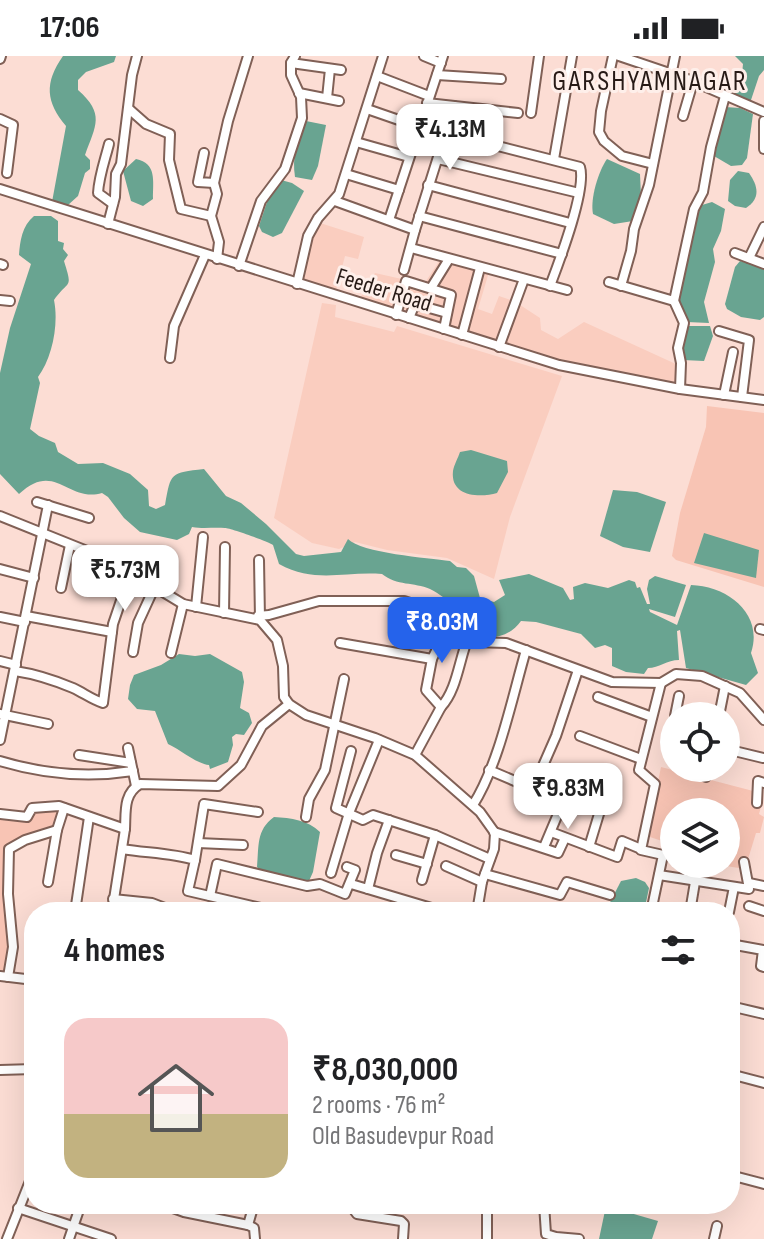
<!DOCTYPE html>
<meta charset="utf-8">
<style>
body{margin:0;font-family:"Sofia Sans Condensed",sans-serif;background:#f6f6f6;color:#202124;height:100vh;display:flex;flex-direction:column;font-size:30px;white-space:nowrap}
*{box-sizing:border-box;margin:0}
p{font-size:26px;color:#757577}
.icon{flex:none;width:44px;height:44px;fill:none;stroke:currentColor;stroke-width:2;stroke-linecap:round;stroke-linejoin:round}
.map{position:relative;flex:1;overflow:hidden}
.details{position:absolute;left:24px;top:846px;width:716px;height:312px;display:flex;flex-direction:column;background:#fff;border-radius:32px;box-shadow:0 8px 32px #0002}
.details>*{flex:none}
.buttons{position:absolute;left:660px;top:646px;display:grid;gap:16px}
.buttons a{display:grid;place-items:center;width:80px;height:80px;border-radius:50%;background:#fff;box-shadow:0 8px 32px #0002;font-size:40px}
.price{position:absolute;translate:-50% -68px;padding:0 18px;border-radius:16px;background:#fff;color:#222;font-size:26px;line-height:52px;filter:drop-shadow(0 2px 4px #0008)}
.price::after{content:'';position:absolute;left:50%;top:48px;width:24px;height:18px;margin-left:-12px;background:inherit;clip-path:polygon(0 0,100% 0,50% 100%)}
.price.on{background:#2563eb;color:#fff}
ul{padding:0;list-style:none}
li{display:flex;align-items:center;gap:24px;height:200px;padding:0 40px}
li+li{border-top:2px solid #e0e0e0}
li span{display:grid;place-items:center;flex:none;width:224px;height:160px;border-radius:24px;color:#555}
li>.icon{margin-inline-start:auto}
span .icon{width:96px;height:96px;fill:#fffc;stroke-width:1}
li b{font-size:34px}
h2{display:flex;justify-content:space-between;align-items:center;height:96px;padding:0 40px;font-size:34px}
.status{display:flex;justify-content:space-between;align-items:center;height:56px;padding:0 40px;background:#fff;direction:ltr}
.status svg{height:22px;fill:currentColor}
.map>svg:first-child{display:block}
.built{fill:#facdbf}
.green{fill:#f8c4b4}
.water{fill:#69a491}
.lines{fill:none;stroke-linecap:round;stroke-linejoin:round}
.minor-casing{stroke:#806056;stroke-width:12}
.minor{stroke:#fff;stroke-width:8}
.labels{text-anchor:middle;dominant-baseline:central;stroke-width:6;stroke-linejoin:round;paint-order:stroke}
.street-label{font-size:24px;fill:#271a16;stroke:#feefea}
.quarter-label{font-size:28px;letter-spacing:2px;fill:#271a16;stroke:#feefea}
</style>
<div class="status"><b>17:06</b><svg viewBox="0 0 49 12"><path d="M0 12V9h3v3zM5 12V6h3v6zM10 12V3h3v9zM15 12V0h3v12zM26 1h20v11H26zM47 4h2v5h-2z"/></svg></div>
<div class="map">
<svg width="764" height="1183" viewBox="0 0 764 1183">
<rect width="100%" height="100%" fill="#fcddd4"/>
<g class="built">
<path d="M 320,167 L 364,181 L 358,203 L 345,200 L 335,238 L 300,227 L 310,181 Z"/>
<path d="M 440,204 L 489,216 L 478,253 L 492,258 L 499,240 L 514,245 L 540,262 L 541,274 L 558,283 L 584,266 L 678,309 L 678,330 L 590,315 L 359,244 L 375,217 L 424,228 Z"/>
<path d="M 322,247 L 336,249 L 335,261 L 394,276 L 397,270 L 562,320 L 510,461 L 494,523 L 447,502 L 387,494 L 355,486 L 339,493 L 312,487 L 274,462 Z"/>
</g>
<g class="green">
<path d="M 707,350 L 764,357 L 764,531 L 676,504 L 672,500 L 680,457 L 706,371 Z"/>
<path d="M 661,711 L 757,736 L 758,742 L 763,744 L 759,758 L 764,761 L 760,777 L 756,777 L 745,813 L 720,809 L 726,808 L 726,756 L 674,756 L 674,789 L 647,780 Z"/>
<path d="M 40,753 L 50,756 L 61,754 L 55,772 L 13,787 L 10,896 L 6,917 L 0,916 L 0,762 L 28,766 L 34,754 Z"/>
</g>
<g class="water">
<path d="M 63,0 L 116,0 L 114,6 L 86,16 L 78,24 L 78,34 C 105,58 96,69 85,99 L 90,104 L 90,113 L 85,117 L 78,140 L 68,149 L 52,146 L 66,70 C 46,46 44,27 63,0 Z"/>
<path d="M 735,0 L 764,0 L 764,14 L 759,20 L 750,47 L 732,40 L 741,28 L 743,8 Z"/>
<path d="M 725,51 L 740,52 L 753,58 L 747,102 L 742,109 L 731,110 L 714,100 L 714,86 Z"/>
<path d="M 306,65 L 326,69 L 318,110 L 312,124 L 295,121 C 292,103 296,81 306,65 Z"/>
<path d="M 136,103 C 157,107 153,125 153,143 L 143,150 L 131,145 L 123,115 Z"/>
<path d="M 607,103 L 640,118 L 641,140 L 633,165 L 614,168 L 593,158 C 590,143 598,116 607,103 Z"/>
<path d="M 738,115 L 749,117 C 758,130 761,142 746,152 L 735,150 L 728,145 L 730,124 Z"/>
<path d="M 281,124 L 292,127 L 304,135 L 282,177 L 273,181 L 262,176 L 259,170 L 268,143 Z"/>
<path d="M 712,146 L 725,153 L 721,175 L 713,193 L 715,206 L 704,246 L 709,267 L 687,266 L 675,244 L 698,156 L 702,149 Z"/>
<path d="M 34,160 L 51,160 L 58,165 L 58,185 L 64,187 L 63,193 L 68,199 L 64,205 C 73,234 69,223 54,244 C 59,269 52,302 38,321 L 40,327 L 30,373 L 39,380 L 55,387 L 58,396 L 78,408 L 103,407 L 130,418 L 148,434 L 149,450 L 156,453 L 165,449 C 171,416 170,417 204,413 L 226,440 L 241,447 L 266,468 L 296,498 L 304,500 L 341,496 L 348,483 C 361,497 428,502 450,505 L 457,511 L 466,512 L 474,520 L 480,542 L 494,546 L 505,539 L 499,524 L 529,518 L 563,532 L 570,544 L 574,543 L 573,531 L 585,527 L 608,532 L 629,524 L 635,526 L 637,532 L 640,531 L 647,548 L 650,548 L 647,533 L 649,524 L 655,520 L 686,529 L 675,561 L 649,553 L 650,556 L 677,569 L 691,529 C 728,530 764,558 751,597 L 758,617 L 746,629 L 686,612 L 680,574 L 677,575 L 679,604 C 667,604 659,612 648,612 L 644,618 L 626,616 L 612,610 L 612,592 L 605,589 L 595,592 L 581,578 L 536,566 L 521,565 C 510,581 490,585 472,579 C 466,560 448,542 430,533 C 414,526 397,530 382,518 C 344,515 316,528 279,508 L 273,489 C 267,485 230,472 225,472 C 213,471 204,473 192,471 L 189,478 L 177,484 L 140,476 L 124,462 L 108,441 L 102,437 C 68,447 55,404 19,438 L 0,418 L 0,317 L 10,272 L 31,208 L 19,199 C 20,185 22,170 34,160 Z"/>
<path d="M 740,205 L 764,212 L 764,261 L 760,264 L 741,261 L 727,253 L 725,248 L 735,211 Z"/>
<path d="M 685,270 L 710,270 L 713,280 L 704,305 L 683,304 L 680,290 Z"/>
<path d="M 471,394 L 507,405 L 508,416 L 497,437 C 480,442 450,441 453,415 C 454,409 458,402 460,396 Z"/>
<path d="M 613,434 L 637,436 L 666,446 L 650,496 L 623,491 L 600,480 Z"/>
<path d="M 704,477 L 759,494 L 756,522 L 694,507 Z"/>
<path d="M 179,598 L 195,600 L 210,598 L 242,616 L 244,626 L 240,652 L 249,657 L 252,667 L 244,679 L 236,678 L 232,681 L 233,689 L 228,706 L 210,713 L 209,709 C 197,708 181,694 168,688 L 155,655 L 137,653 L 128,643 L 130,629 L 134,619 L 161,609 Z"/>
<path d="M 274,761 C 291,762 308,764 320,776 L 313,816 L 309,825 C 294,826 267,822 257,811 C 259,790 256,774 274,761 Z"/>
<path d="M 636,822 L 645,826 L 649,832 L 644,856 L 605,856 L 621,825 Z"/>
<path d="M 606,1150 L 658,1165 L 652,1183 L 599,1183 Z"/>
</g>
<g class="lines">
<defs>
<g id="minor">
<path d="M 424,0 L 441,7"/>
<path d="M 613,0 L 601,55 L 599,76 L 604,85 L 622,100 L 653,108"/>
<path d="M 619,0 L 690,24 L 764,56"/>
<path d="M 0,3 L 1,0"/>
<path d="M 291,7 L 341,14"/>
<path d="M 437,19 L 501,23"/>
<path d="M 377,20 L 429,40"/>
<path d="M 299,37 L 339,45"/>
<path d="M 327,42 L 330,13"/>
<path d="M 427,47 L 518,57"/>
<path d="M 129,53 L 146,68 L 170,78 L 169,104 L 181,153 L 211,160"/>
<path d="M 367,53 L 419,71"/>
<path d="M 531,57 L 539,0"/>
<path d="M 683,60 L 693,26"/>
<path d="M 0,63 L 13,69 L 7,117"/>
<path d="M 764,65 L 764,93"/>
<path d="M 447,77 L 580,111 C 587,133 559,206 550,230"/>
<path d="M 356,86 L 409,101"/>
<path d="M 109,88 C 105,104 99,120 98,137 L 113,148"/>
<path d="M 204,97 L 198,126 L 214,127"/>
<path d="M 438,103 L 579,137"/>
<path d="M 554,103 L 572,0"/>
<path d="M 346,118 L 399,134"/>
<path d="M 428,129 L 570,167"/>
<path d="M 0,133 L 559,309 L 680,333 L 764,344"/>
<path d="M 335,145 L 415,174 L 404,214"/>
<path d="M 419,160 L 562,198"/>
<path d="M 389,164 L 443,0"/>
<path d="M 108,168 L 115,141 L 116,118 L 121,108 L 132,19 L 137,0"/>
<path d="M 415,174 L 454,50"/>
<path d="M 411,192 L 567,234"/>
<path d="M 735,197 L 764,208"/>
<path d="M 749,202 L 764,171"/>
<path d="M 217,203 L 219,186 L 211,160 L 217,138 L 214,127 L 228,65 L 248,0"/>
<path d="M 0,208 L 3,209"/>
<path d="M 239,210 L 261,145 L 285,113 L 302,62 L 301,41 L 291,19 L 291,7 L 295,0"/>
<path d="M 609,226 L 674,245 L 684,267 L 678,292 L 681,307 L 680,333"/>
<path d="M 297,228 L 308,180 L 318,162 L 339,138 L 383,0"/>
<path d="M 621,230 L 631,195 L 634,173 L 649,129 L 675,0"/>
<path d="M 431,232 L 449,203"/>
<path d="M 0,244 L 10,245"/>
<path d="M 674,245 L 694,153 L 703,136 L 711,91 L 725,40"/>
<path d="M 396,259 L 406,225 L 451,239 L 444,273"/>
<path d="M 409,262 L 415,248 L 447,257"/>
<path d="M 719,275 L 749,284 L 742,341"/>
<path d="M 462,279 L 480,212"/>
<path d="M 499,291 L 524,223"/>
<path d="M 170,302 L 174,270 L 205,199"/>
<path d="M 724,339 L 733,296"/>
<path d="M 37,446 L 89,462"/>
<path d="M 0,460 L 112,505 L 183,548 L 260,564 L 277,584 L 283,610 L 284,641 L 289,648 L 306,659 L 375,682 L 415,699 L 480,756 L 495,777 L 494,793 L 482,826 L 477,856"/>
<path d="M 259,504 L 260,563"/>
<path d="M 0,513 L 34,522"/>
<path d="M 61,532 L 70,489"/>
<path d="M 196,551 L 203,481"/>
<path d="M 224,557 L 225,491"/>
<path d="M 26,560 L 112,576"/>
<path d="M 258,560 L 269,559 L 319,545 L 404,545 L 419,550 L 473,586 L 506,587 L 612,626 L 661,627 L 676,618 L 702,620 L 740,637 L 764,664"/>
<path d="M 0,561 L 25,566"/>
<path d="M 760,573 L 764,574"/>
<path d="M 340,587 L 432,603"/>
<path d="M 133,596 L 138,567 L 155,530"/>
<path d="M 171,597 L 183,548"/>
<path d="M 0,605 L 16,609"/>
<path d="M 15,615 C 35,618 54,624 73,632 C 84,637 91,643 103,647 L 113,568 L 131,515"/>
<path d="M 598,641 L 652,661"/>
<path d="M 441,651 C 457,634 459,604 468,582"/>
<path d="M 0,658 L 48,668"/>
<path d="M 675,660 L 679,640"/>
<path d="M 719,660 L 725,630"/>
<path d="M 674,667 L 672,679 L 674,679"/>
<path d="M 580,680 L 641,703"/>
<path d="M 0,684 L 48,449"/>
<path d="M 128,692 L 136,730"/>
<path d="M 726,693 L 763,702"/>
<path d="M 351,695 L 336,752 L 363,764 L 373,759 L 435,779 L 490,803"/>
<path d="M 79,699 L 131,707"/>
<path d="M 415,699 L 441,651 L 426,634 L 432,603 L 448,570"/>
<path d="M 0,705 C 43,718 88,722 133,715"/>
<path d="M 542,712 L 556,680 L 578,614"/>
<path d="M 489,714 L 571,749 L 575,735"/>
<path d="M 706,721 L 708,712"/>
<path d="M 757,747 L 758,725 L 764,727"/>
<path d="M 473,749 C 499,708 512,642 526,594"/>
<path d="M 0,758 L 27,761 L 32,752 L 59,750 L 125,773 C 126,756 123,738 140,728 L 218,730 L 241,709 L 262,670 L 289,648"/>
<path d="M 306,761 L 309,743 L 325,714 L 344,623"/>
<path d="M 494,776 L 558,797 L 565,782"/>
<path d="M 551,776 L 617,801 L 622,785 L 641,793"/>
<path d="M 198,787 L 243,789"/>
<path d="M 544,791 L 563,746"/>
<path d="M 589,791 L 602,748"/>
<path d="M 122,793 C 146,797 172,797 195,804 L 188,835 L 278,856"/>
<path d="M 396,799 L 427,808"/>
<path d="M 195,804 L 204,748 L 258,756"/>
<path d="M 446,810 L 482,826"/>
<path d="M 331,817 L 349,757 L 379,684"/>
<path d="M 485,818 L 560,839 L 567,826 L 610,839"/>
<path d="M 659,819 L 749,833 L 744,806"/>
<path d="M 422,824 L 435,779"/>
<path d="M 48,826 L 57,774 L 64,752"/>
<path d="M 749,827 L 764,830"/>
<path d="M 351,828 L 445,856"/>
<path d="M 368,833 L 377,797 L 389,764"/>
<path d="M 210,840 L 217,808 L 307,830 L 320,828 L 345,838 L 355,814 L 347,811"/>
<path d="M 113,843 L 152,847 L 165,852 L 165,856"/>
<path d="M 749,850 L 764,855"/>
<path d="M 75,856 L 89,761"/>
<path d="M 112,856 L 125,773"/>
<path d="M 651,856 L 663,799 L 641,794 L 655,728 L 639,714 L 661,627"/>
<path d="M 690,856 L 698,808"/>
<path d="M 729,856 L 734,831"/>
<path d="M 730,888 L 763,894 L 761,910 L 764,911"/>
<path d="M 0,920 L 34,924"/>
<path d="M 8,921 L 13,891 L 8,838 L 9,793 L 25,784 L 57,774"/>
<path d="M 730,950 L 764,958"/>
<path d="M 0,1014 L 34,1013"/>
<path d="M 730,1018 L 764,1027"/>
<path d="M 730,1119 L 764,1128"/>
<path d="M 162,1148 L 184,1156 L 248,1169 L 254,1172 L 255,1183"/>
<path d="M 356,1148 L 354,1154 L 357,1158 L 401,1165 L 404,1168 L 403,1183"/>
<path d="M 544,1148 L 546,1178 L 556,1181 L 579,1183"/>
<path d="M 18,1152 L 111,1183"/>
<path d="M 248,1169 L 254,1148"/>
<path d="M 7,1183 L 34,1115"/>
<path d="M 69,1183 L 81,1148"/>
<path d="M 487,1183 L 487,1148"/>
<path d="M 714,1183 L 717,1170"/>
</g>
</defs>
<use href="#minor" class="minor-casing"/>
<use href="#minor" class="minor"/>
</g>
<g class="labels">
<g class="street-label">
<text transform="translate(384 234) rotate(17)">Feeder Road</text>
</g>
<g class="quarter-label">
<text x="650" y="25">GARSHYAMNAGAR</text>
</g>
</g>
</svg>
<div class="buttons">
<a><svg class="icon" aria-label="locate" viewBox="0 0 24 24"><circle cx="12" cy="12" r="6"/><path d="M12 2v4M12 18v4M2 12h4M18 12h4"/></svg></a>
<a><svg class="icon" aria-label="layers" viewBox="0 0 24 24"><path d="M12 4l9 5-9 5-9-5zM3 14l9 5 9-5"/></svg></a>
</div>
<b class="price" style="left:450px;top:116px">₹4.13M</b>
<b class="price" style="left:125px;top:557px">₹5.73M</b>
<b class="price on" style="left:442px;top:609px">₹8.03M</b>
<b class="price" style="left:568px;top:775px">₹9.83M</b>
<section class="details">
<h2>4 homes<svg class="icon" aria-label="filters" viewBox="0 0 24 24"><path d="M4 7h16M4 17h16"/><circle cx="9" cy="7" r="2"/><circle cx="15" cy="17" r="2"/></svg></h2>
<ul>
<li><span style="background:linear-gradient(#f6c9c9 60%,#c2b280 0)"><svg class="icon" aria-label="home" viewBox="0 0 24 24"><path d="M3 11l9-7 9 7M6 9v11h12V9"/></svg></span><div><b>₹8,030,000</b><p>2 rooms · 76 m²</p><p>Old Basudevpur Road</p></div></li>
</ul>
</section>
</div>
